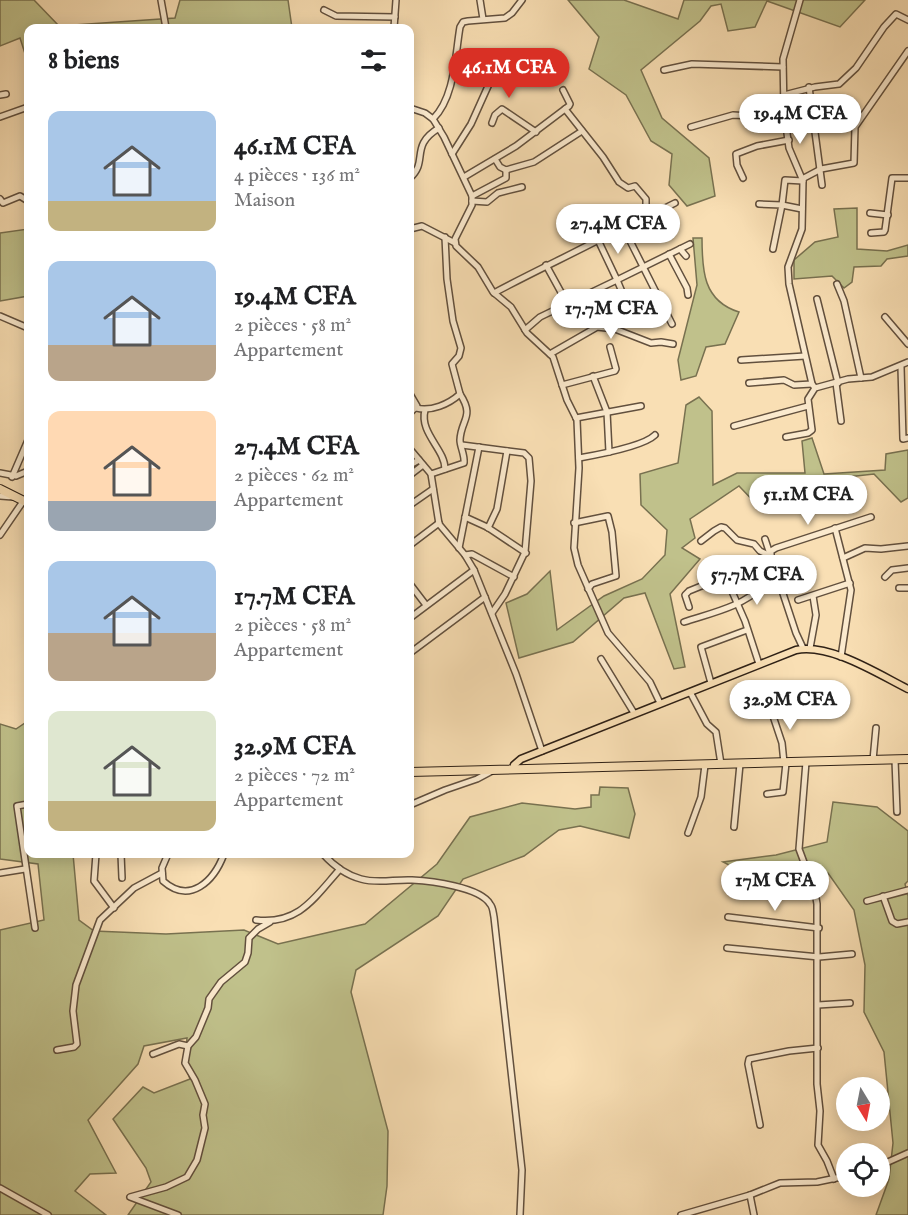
<!DOCTYPE html>
<html lang="fr">
<meta charset="utf-8">
<style>
body{margin:0;font-family:"IM FELL English",serif;background:#f6f6f6;color:#202124;height:100vh;display:flex;flex-direction:column;font-size:22px;white-space:nowrap}
*{box-sizing:border-box;margin:0}
p{font-size:20px;color:#757577}
.icon{flex:none;width:33px;height:33px;fill:none;stroke:currentColor;stroke-width:2;stroke-linecap:round;stroke-linejoin:round}
.map{position:relative;flex:1;overflow:hidden}
.sheet{position:absolute;left:24px;top:24px;width:390px;height:834px;display:flex;flex-direction:column;background:#fff;border-radius:12px;box-shadow:0 3px 15px #0003}
.sheet>*{flex:none}
.needle{width:39px;rotate:170deg}
.tools{position:absolute;left:836px;top:1077px;display:grid;gap:12px}
.tools a{display:grid;place-items:center;width:54px;height:54px;border-radius:50%;background:#fff;box-shadow:0 3px 15px #0003;font-size:30px}
.price{position:absolute;translate:-50% -51px;padding:0 14px;border-radius:21px;background:#fff;color:#222;font-size:20px;line-height:39px;filter:drop-shadow(0 2px 3px #0008)}
.price::after{content:'';position:absolute;left:50%;top:36px;width:18px;height:14px;margin-left:-9px;background:inherit;clip-path:polygon(0 0,100% 0,50% 100%)}
.price.active{background:#d93025;color:#fff}
ul{padding:0;list-style:none}
li{display:flex;align-items:center;gap:18px;height:150px;padding:0 24px}
li span{display:grid;place-items:center;flex:none;width:168px;height:120px;border-radius:12px;color:#555}
li>.icon{margin-inline-start:auto}
span .icon{width:72px;height:72px;fill:#fffc;stroke-width:1}
li b{font-size:26px}
h2{display:flex;justify-content:space-between;align-items:center;height:72px;padding:0 24px;font-size:26px}
.map>svg:first-child{display:block}
.green{fill:#c0c18b;stroke:#787150;stroke-width:1.5}
.lines{fill:none;stroke-linecap:round;stroke-linejoin:round}
.minor-casing{stroke:#62503e;stroke-width:8}
.major-casing{stroke:#2f2116;stroke-width:9}
.highway-casing{stroke:#2f2116;stroke-width:10}
.minor{stroke:#fbeace;stroke-width:5}
.major{stroke:#f9dfb4;stroke-width:6}
.highway{stroke:#f9dfb4;stroke-width:8}
</style>
<div class="map">
<svg width="908" height="1215" viewBox="0 0 908 1215">
<rect width="100%" height="100%" fill="#f9dfb4"/>
<filter id="stains"><feTurbulence type="fractalNoise" baseFrequency=".00333" numOctaves="4"/><feColorMatrix values="0 0 0 0 .2 0 0 0 0 .09 0 0 0 0 .02 0 0 0 .5 -.17"/></filter>
<radialGradient id="worn" r=".72"><stop offset=".6" stop-color="#630" stop-opacity="0"/><stop offset="1" stop-color="#630" stop-opacity=".3"/></radialGradient>
<g class="green">
<path d="M 0,0 L 34,0 L 59,26 L 175,18 L 180,0 L 288,0 L 292,28 L 28,28 L 28,63 L 20,38 L 0,46 Z"/>
<path d="M 568,0 L 624,0 L 678,19 L 684,0 L 865,0 L 840,27 L 767,1 L 755,27 L 728,31 L 721,4 L 711,6 L 700,21 L 641,70 L 662,118 L 709,158 L 715,196 L 687,206 L 669,185 L 672,154 L 651,141 L 626,95 L 589,69 L 599,37 Z"/>
<path d="M 857,208 L 857,249 L 887,251 L 908,245 L 908,256 L 887,259 L 881,266 L 854,267 L 852,282 L 844,288 L 832,276 L 794,279 L 794,260 L 815,242 L 838,237 L 834,209 Z"/>
<path d="M 28,229 L 28,296 L 0,301 L 0,233 Z"/>
<path d="M 693,238 L 702,238 C 702,270 703,301 739,312 L 725,344 L 706,347 L 696,376 L 681,380 L 678,360 L 697,285 Z"/>
<path d="M 699,397 L 712,411 L 713,485 L 737,473 L 805,473 L 802,441 L 812,438 L 824,474 L 885,470 L 886,454 L 908,450 L 908,498 L 901,502 L 874,474 L 811,481 L 808,498 L 760,508 L 739,486 L 690,519 L 695,538 L 682,548 L 700,559 L 670,594 L 685,667 L 674,669 L 645,593 L 624,598 L 573,642 L 519,658 L 506,603 L 527,594 L 550,571 L 557,630 L 604,596 L 642,579 L 665,555 L 667,530 L 641,505 L 640,474 L 678,463 L 686,405 Z"/>
<path d="M 28,721 L 28,854 L 73,854 L 79,920 L 94,931 L 166,934 L 244,930 L 278,944 L 365,924 L 437,864 L 470,817 L 522,803 L 575,809 L 591,807 L 591,795 L 599,795 L 600,787 L 628,788 L 635,814 L 629,838 L 580,826 L 559,830 L 524,856 L 463,879 L 438,916 L 356,970 L 351,992 L 388,1131 L 387,1186 L 383,1215 L 128,1215 L 151,1182 L 146,1168 L 113,1119 L 143,1087 L 154,1093 L 190,1079 L 185,1063 L 187,1038 L 144,1046 L 138,1064 L 88,1120 L 116,1173 L 90,1174 L 75,1191 L 106,1215 L 0,1215 L 0,930 L 44,920 L 38,864 L 0,859 L 0,724 L 16,729 Z"/>
<path d="M 833,802 L 877,807 L 908,831 L 908,881 L 905,884 L 908,896 L 908,1215 L 876,1215 L 889,1179 L 893,1143 L 884,1052 L 864,1012 L 865,965 L 854,910 L 828,873 L 762,882 L 723,862 L 776,855 L 827,842 Z"/>
</g>
<g class="lines">
<defs>
<g id="minor">
<path d="M 161,0 L 166,28"/>
<path d="M 480,0 L 483,19"/>
<path d="M 800,0 L 783,59 L 784,111 L 789,148 L 803,181 L 802,229 L 788,267 L 789,284 L 812,384 L 815,388"/>
<path d="M 324,10 L 336,16 L 395,17"/>
<path d="M 394,28 L 396,0"/>
<path d="M 453,67 L 488,59 L 531,55"/>
<path d="M 664,70 L 692,64 L 783,67"/>
<path d="M 809,87 L 822,185"/>
<path d="M 0,95 L 6,94"/>
<path d="M 784,95 L 815,87 L 839,84 L 856,68 L 884,27 L 896,14 L 908,20"/>
<path d="M 410,108 L 425,113 L 433,119 L 444,137 L 472,196 L 472,205 L 455,239 L 456,246 L 478,267 L 493,292 L 511,307 L 527,333 L 553,357 L 567,400 L 577,420 L 579,468 L 574,548 L 578,565 L 608,633 L 650,682 L 660,703"/>
<path d="M 565,109 L 603,157 L 619,182 L 628,188 L 635,186 L 646,199 L 646,214"/>
<path d="M 0,117 L 28,107"/>
<path d="M 433,119 C 455,97 455,56 460,27 L 463,22 L 468,21 L 505,18 L 512,13 L 522,0"/>
<path d="M 492,123 L 495,115 L 502,109 L 536,132"/>
<path d="M 691,127 L 733,115 L 785,118"/>
<path d="M 452,154 L 471,124 L 489,84"/>
<path d="M 495,159 L 500,167 L 506,170"/>
<path d="M 506,170 L 534,162 L 582,131"/>
<path d="M 464,177 L 516,146 L 569,106 L 570,104 L 563,90"/>
<path d="M 410,178 C 429,161 409,146 439,128"/>
<path d="M 743,178 L 737,165 L 736,154 L 757,146 L 789,140"/>
<path d="M 804,178 L 821,169 L 854,163 L 855,127 L 908,51"/>
<path d="M 472,196 L 506,178 L 506,170"/>
<path d="M 0,199 L 3,203 L 20,196 L 28,201"/>
<path d="M 472,201 L 487,202 L 498,193 L 522,187"/>
<path d="M 759,204 L 782,205 L 773,249"/>
<path d="M 802,209 L 782,205 L 785,180 L 803,181"/>
<path d="M 870,213 L 888,215"/>
<path d="M 623,227 L 672,324"/>
<path d="M 410,229 L 422,226 L 455,243"/>
<path d="M 871,233 L 884,232 L 885,230 L 892,178 L 908,178"/>
<path d="M 598,240 L 617,280 L 690,244"/>
<path d="M 680,249 L 686,256"/>
<path d="M 669,254 L 687,288 L 688,295"/>
<path d="M 546,265 L 568,305"/>
<path d="M 837,284 L 844,301 L 861,378"/>
<path d="M 494,293 C 544,266 597,243 646,214 L 653,214 L 675,203"/>
<path d="M 817,299 L 838,383"/>
<path d="M 0,316 L 28,328"/>
<path d="M 885,317 L 908,344"/>
<path d="M 525,330 L 540,317 L 617,280 L 625,299"/>
<path d="M 550,354 L 597,327 L 615,329 L 651,343 L 661,342 L 673,344"/>
<path d="M 741,360 L 805,356"/>
<path d="M 901,367 L 903,439 L 908,438"/>
<path d="M 593,376 L 607,412 L 609,452"/>
<path d="M 749,383 L 784,380 L 794,385 L 812,384"/>
<path d="M 836,383 L 841,421"/>
<path d="M 562,385 L 615,371 L 616,369 L 610,347"/>
<path d="M 410,394 L 417,406 L 410,413"/>
<path d="M 416,408 C 431,412 449,404 460,394 L 452,364 L 459,356 L 461,348 L 453,321 L 447,279 L 445,237"/>
<path d="M 425,410 C 419,433 445,449 445,469"/>
<path d="M 576,418 L 641,406"/>
<path d="M 734,426 L 808,406"/>
<path d="M 786,437 L 808,433 L 812,430 L 808,399 L 815,388 L 848,379 L 872,377 L 908,362"/>
<path d="M 462,445 L 524,453 L 529,458 L 531,481 L 525,552 L 505,594 L 492,613"/>
<path d="M 410,449 L 431,474 L 439,524 L 465,555 L 474,570 L 516,674 L 542,751"/>
<path d="M 579,458 C 596,455 644,446 655,435"/>
<path d="M 410,465 L 419,460"/>
<path d="M 0,473 L 16,476 L 28,471"/>
<path d="M 431,474 L 464,463 C 465,455 460,447 460,440 C 461,419 475,417 460,394"/>
<path d="M 410,475 L 423,465"/>
<path d="M 12,477 L 28,440"/>
<path d="M 0,496 L 13,497"/>
<path d="M 410,505 L 433,489"/>
<path d="M 465,517 L 487,527 L 526,553"/>
<path d="M 574,523 L 608,516 L 612,532 L 616,576 L 592,584 L 588,589"/>
<path d="M 488,528 L 497,509 L 507,451"/>
<path d="M 835,528 L 851,590 L 841,657"/>
<path d="M 0,535 L 24,500"/>
<path d="M 765,539 L 796,633 L 803,648"/>
<path d="M 701,541 L 714,531 L 721,527 L 725,528 L 737,540 L 754,544 L 760,551 L 771,556"/>
<path d="M 410,545 L 439,523"/>
<path d="M 459,548 L 479,447"/>
<path d="M 465,555 L 472,554 L 514,577"/>
<path d="M 843,558 L 865,548 L 881,549 L 908,546"/>
<path d="M 719,562 L 745,621 L 759,664"/>
<path d="M 885,577 L 892,570 L 908,568"/>
<path d="M 746,578 C 746,561 757,561 771,556 L 771,551 L 776,548 L 871,517"/>
<path d="M 410,584 L 426,605"/>
<path d="M 899,588 L 908,588"/>
<path d="M 798,600 L 850,583"/>
<path d="M 689,607 L 685,595 L 689,591 L 726,576"/>
<path d="M 410,618 L 474,570"/>
<path d="M 684,622 C 711,613 742,607 763,586"/>
<path d="M 810,648 L 816,615 L 813,596"/>
<path d="M 410,653 L 485,597"/>
<path d="M 601,659 L 634,713"/>
<path d="M 711,683 L 701,647 L 747,630"/>
<path d="M 690,692 L 707,724 L 716,732 L 721,764"/>
<path d="M 769,704 L 782,743 L 784,763"/>
<path d="M 873,760 L 876,728"/>
<path d="M 895,760 L 897,812"/>
<path d="M 806,762 L 799,849 L 815,892 L 817,904 L 817,1084 L 820,1111 L 818,1145 L 827,1161 L 834,1179"/>
<path d="M 767,794 L 783,792 L 786,763"/>
<path d="M 28,804 L 17,806 L 35,928"/>
<path d="M 410,805 L 445,790 L 477,779 L 492,771"/>
<path d="M 734,827 L 740,764"/>
<path d="M 688,833 L 701,797 L 705,765"/>
<path d="M 96,854 L 94,881 L 114,908"/>
<path d="M 121,854 L 122,878"/>
<path d="M 168,854 L 162,868 L 163,881 C 190,905 214,881 224,854"/>
<path d="M 323,854 C 333,865 346,875 361,879 C 378,884 395,879 412,880 C 431,881 480,887 490,904 C 493,907 493,912 494,917 L 522,1170 L 520,1215"/>
<path d="M 0,873 L 25,869"/>
<path d="M 883,896 L 892,921 L 897,924 L 908,922"/>
<path d="M 867,901 L 908,890"/>
<path d="M 728,917 L 819,928"/>
<path d="M 256,920 C 299,925 315,897 340,869"/>
<path d="M 727,948 L 819,957 L 852,954"/>
<path d="M 818,1005 L 850,1003"/>
<path d="M 57,1050 L 74,1047 L 77,1044 L 73,1011 L 76,985 L 100,920 L 134,888 L 162,873"/>
<path d="M 153,1054 L 179,1044 L 188,1046"/>
<path d="M 760,1125 L 748,1064 L 749,1059 L 789,1051 L 818,1048"/>
<path d="M 879,1166 L 908,1153"/>
<path d="M 0,1188 L 48,1215"/>
<path d="M 750,1195 L 754,1215"/>
<path d="M 178,1215 L 130,1197 L 166,1187 L 187,1177 L 197,1160 L 205,1128 L 203,1115 L 205,1104 L 195,1080 L 185,1063 L 188,1046 L 196,1037 L 208,1008 L 209,999 L 221,982 L 245,962 L 248,953 L 249,938 L 258,929 L 270,922"/>
<path d="M 681,1215 L 750,1195 L 780,1183 L 817,1182 L 846,1176"/>
</g>
<path id="major" d="M 514,765 L 521,759 L 796,650 C 830,643 878,674 908,689"/>
<g id="highway">
<path d="M 0,489 L 28,503"/>
<path d="M 410,772 L 908,759"/>
</g>
</defs>
<use href="#minor" class="minor-casing"/>
<use href="#major" class="major-casing"/>
<use href="#highway" class="highway-casing"/>
<use href="#minor" class="minor"/>
<use href="#major" class="major"/>
<use href="#highway" class="highway"/>
</g>
<rect width="100%" height="100%" filter="url(#stains)"/>
<rect width="100%" height="100%" fill="url(#worn)"/>
</svg>
<div class="tools">
<a><svg class="needle" viewBox="-14 -14 28 28"><path d="M0-13l5 13h-10z" fill="#e53935"/><path d="M0 13l5-13h-10z" fill="#757577"/></svg></a>
<a><svg class="icon" aria-label="locate" viewBox="0 0 24 24"><circle cx="12" cy="12" r="6"/><path d="M12 2v4M12 18v4M2 12h4M18 12h4"/></svg></a>
</div>
<b class="price active" style="left:509px;top:99px">46.1M CFA</b>
<b class="price" style="left:800px;top:145px">19.4M CFA</b>
<b class="price" style="left:618px;top:255px">27.4M CFA</b>
<b class="price" style="left:611px;top:340px">17.7M CFA</b>
<b class="price" style="left:808px;top:526px">51.1M CFA</b>
<b class="price" style="left:757px;top:606px">57.7M CFA</b>
<b class="price" style="left:790px;top:731px">32.9M CFA</b>
<b class="price" style="left:775px;top:912px">17M CFA</b>
<section class="sheet">
<h2>8 biens<svg class="icon" aria-label="filters" viewBox="0 0 24 24"><path d="M4 7h16M4 17h16"/><circle cx="9" cy="7" r="2"/><circle cx="15" cy="17" r="2"/></svg></h2>
<ul>
<li><span style="background:linear-gradient(#a9c7e8 75%,#c2b280 0)"><svg class="icon" aria-label="home" viewBox="0 0 24 24"><path d="M3 11l9-7 9 7M6 9v11h12V9"/></svg></span><div><b>46.1M CFA</b><p>4 pièces · 136 m²</p><p>Maison</p></div></li>
<li><span style="background:linear-gradient(#a9c7e8 70%,#b9a48a 0)"><svg class="icon" aria-label="home" viewBox="0 0 24 24"><path d="M3 11l9-7 9 7M6 9v11h12V9"/></svg></span><div><b>19.4M CFA</b><p>2 pièces · 58 m²</p><p>Appartement</p></div></li>
<li><span style="background:linear-gradient(#ffd9b3 75%,#9aa5b1 0)"><svg class="icon" aria-label="home" viewBox="0 0 24 24"><path d="M3 11l9-7 9 7M6 9v11h12V9"/></svg></span><div><b>27.4M CFA</b><p>2 pièces · 62 m²</p><p>Appartement</p></div></li>
<li><span style="background:linear-gradient(#a9c7e8 60%,#b9a48a 0)"><svg class="icon" aria-label="home" viewBox="0 0 24 24"><path d="M3 11l9-7 9 7M6 9v11h12V9"/></svg></span><div><b>17.7M CFA</b><p>2 pièces · 58 m²</p><p>Appartement</p></div></li>
<li><span style="background:linear-gradient(#dfe7d0 75%,#c2b280 0)"><svg class="icon" aria-label="home" viewBox="0 0 24 24"><path d="M3 11l9-7 9 7M6 9v11h12V9"/></svg></span><div><b>32.9M CFA</b><p>2 pièces · 72 m²</p><p>Appartement</p></div></li>
</ul>
</section>
</div>
